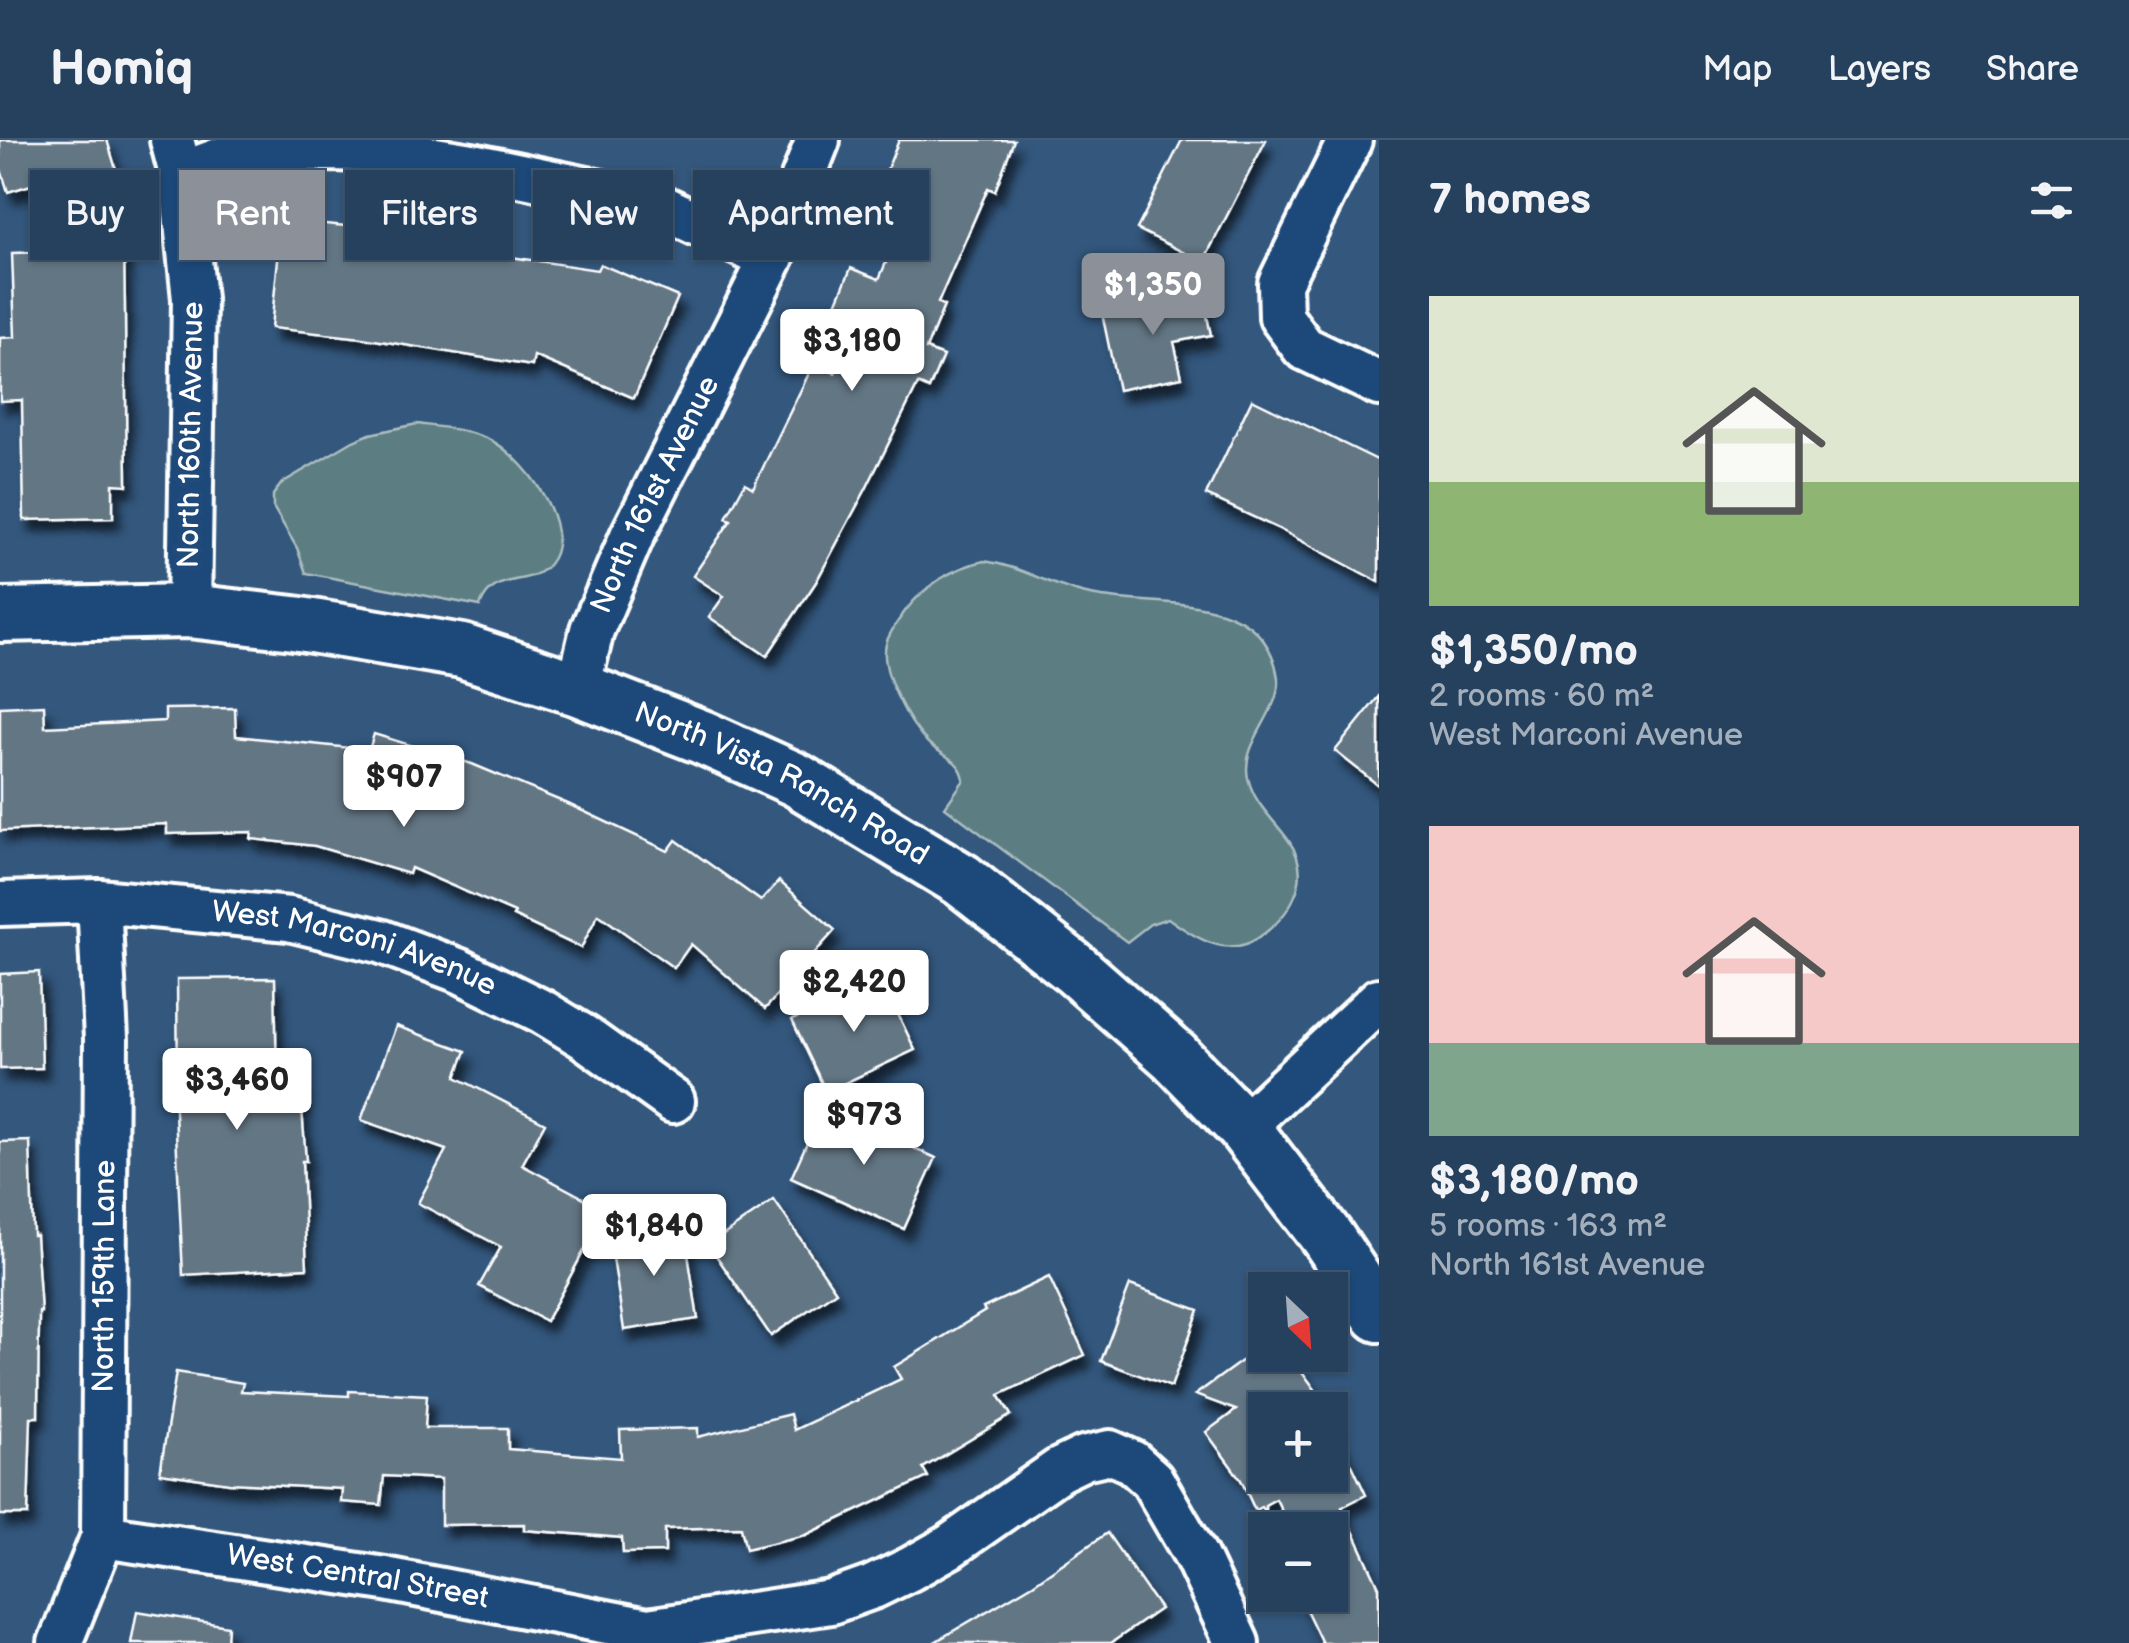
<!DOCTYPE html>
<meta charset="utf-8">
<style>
body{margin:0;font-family:"Balsamiq Sans",sans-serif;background:#324c67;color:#f1f3f6;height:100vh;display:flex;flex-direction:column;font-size:38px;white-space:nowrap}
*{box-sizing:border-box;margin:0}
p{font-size:32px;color:#a4afbc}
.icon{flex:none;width:55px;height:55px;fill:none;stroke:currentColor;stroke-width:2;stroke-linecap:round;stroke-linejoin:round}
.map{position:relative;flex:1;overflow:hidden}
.sheet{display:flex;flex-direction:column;background:#26415e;width:750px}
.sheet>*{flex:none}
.banner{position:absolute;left:30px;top:30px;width:950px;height:90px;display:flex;gap:20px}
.needle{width:65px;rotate:155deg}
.fabs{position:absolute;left:1248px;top:1132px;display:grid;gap:20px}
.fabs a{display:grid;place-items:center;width:100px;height:100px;border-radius:0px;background:#26415e;box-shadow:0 2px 8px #0004,0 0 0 2px #425a73;font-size:50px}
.price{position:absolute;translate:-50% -85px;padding:0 22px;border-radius:10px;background:#fff;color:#222;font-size:32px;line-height:65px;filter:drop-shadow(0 2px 5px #0008)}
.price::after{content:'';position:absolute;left:50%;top:60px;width:30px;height:22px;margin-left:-15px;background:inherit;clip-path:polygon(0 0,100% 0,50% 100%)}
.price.active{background:#8c9099;color:#fff}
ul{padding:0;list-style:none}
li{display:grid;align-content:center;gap:20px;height:530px;padding:0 50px}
li span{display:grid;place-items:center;height:310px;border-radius:0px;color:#555}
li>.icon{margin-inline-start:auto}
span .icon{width:180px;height:180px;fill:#fffc;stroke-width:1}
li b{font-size:42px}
h2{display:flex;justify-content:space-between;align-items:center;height:120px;padding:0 50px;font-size:42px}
.pill{padding:0 35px;border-radius:0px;background:#26415e;box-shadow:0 2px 8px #0004,0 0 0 2px #425a73;font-size:35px;line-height:90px}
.pill.active{background:#8c9099;color:#fff}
header{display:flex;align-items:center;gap:60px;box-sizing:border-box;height:140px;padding:0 50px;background:#26415e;border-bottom:2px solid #425a73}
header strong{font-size:48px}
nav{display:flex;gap:55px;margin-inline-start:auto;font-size:35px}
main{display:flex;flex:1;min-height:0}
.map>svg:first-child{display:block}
.green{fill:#5b7e83;stroke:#adbec1;stroke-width:2.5}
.building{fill:#637684;stroke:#fff;stroke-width:2.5;filter:url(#shadow)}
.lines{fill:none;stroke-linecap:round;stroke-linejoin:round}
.minor-casing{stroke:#fff;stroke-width:50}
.tertiary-casing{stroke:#fff;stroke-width:60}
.minor{stroke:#1f4a7a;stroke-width:42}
.tertiary{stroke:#1f4a7a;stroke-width:52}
.labels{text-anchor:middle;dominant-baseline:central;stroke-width:10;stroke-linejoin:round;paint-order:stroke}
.street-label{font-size:30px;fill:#fff;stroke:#1f4a7a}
</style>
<header>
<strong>Homiq</strong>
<nav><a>Map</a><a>Layers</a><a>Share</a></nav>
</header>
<main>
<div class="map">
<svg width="1379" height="1503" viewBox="0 0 1379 1503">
<defs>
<filter id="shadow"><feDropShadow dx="6" dy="11" stdDeviation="5" flood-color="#0009"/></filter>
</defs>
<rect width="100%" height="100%" fill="#33577d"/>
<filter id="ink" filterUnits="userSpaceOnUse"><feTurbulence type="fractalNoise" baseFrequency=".01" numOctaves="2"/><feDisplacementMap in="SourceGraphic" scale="20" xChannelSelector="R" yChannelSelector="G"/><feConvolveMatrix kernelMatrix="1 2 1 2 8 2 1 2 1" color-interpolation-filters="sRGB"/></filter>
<g filter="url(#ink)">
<g class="green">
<path d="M 417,284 C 439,287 464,289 486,298 C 521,312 579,387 549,424 C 529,449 494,429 480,466 L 306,433 L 297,408 L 273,367 L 273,355 L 282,343 L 353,301 L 370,294 Z"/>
<path d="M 984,421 C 1020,426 1051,446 1086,454 C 1152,470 1265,445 1278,538 C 1282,571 1240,602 1248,638 C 1255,666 1274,679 1289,701 C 1315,739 1289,777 1258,798 C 1226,819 1194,797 1168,778 L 1150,784 L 1127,802 L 945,667 L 964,640 C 962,620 942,616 928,603 C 909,584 879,531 886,504 C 889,492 899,480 906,470 C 926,445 953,428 984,421 Z"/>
</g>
<g class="building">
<path d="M 0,0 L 107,0 L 119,39 L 45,62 L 44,41 L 8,52 L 0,26 Z"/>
<path d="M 899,0 L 1014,0 L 995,51 L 988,48 L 938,163 L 944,166 L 926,209 L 943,216 L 929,249 L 918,244 L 866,349 L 816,442 L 767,516 L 709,477 L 724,456 L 693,436 L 731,380 L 726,378 L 745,343 L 753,348 L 814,223 L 835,233 L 860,174 L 836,164 L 851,128 L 879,139 L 903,83 L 871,69 Z"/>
<path d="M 1182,0 L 1266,0 L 1203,122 L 1137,89 Z"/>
<path d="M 282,80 L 368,88 L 466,106 L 465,110 L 597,130 L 600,124 L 678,157 L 634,258 L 534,216 L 532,226 L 362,198 L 271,188 Z"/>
<path d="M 124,92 L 127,345 L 113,344 L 113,378 L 24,380 L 22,260 L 0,261 L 0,198 L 15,197 L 12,113 L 45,112 L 45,95 Z"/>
<path d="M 1202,152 L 1211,195 L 1174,202 L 1182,237 L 1118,250 L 1102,173 Z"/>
<path d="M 1252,259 L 1379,321 L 1379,442 L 1277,388 L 1206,355 Z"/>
<path d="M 1379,556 L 1379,646 L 1335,611 Z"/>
<path d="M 44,565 L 45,587 L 165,581 L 165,569 L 235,568 L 236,596 L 369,610 L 374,594 L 472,624 L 568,664 L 668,711 L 676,700 L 761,761 L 779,741 L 835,790 L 765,869 L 691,804 L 674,828 L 598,774 L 581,808 L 513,776 L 515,773 L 411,728 L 409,734 L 315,706 L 251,699 L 252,692 L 167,694 L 167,684 L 0,691 L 0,567 Z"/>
<path d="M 39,832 L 42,928 L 0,929 L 0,834 Z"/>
<path d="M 275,838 L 277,943 L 300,942 L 306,1021 L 302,1021 L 307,1128 L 183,1135 L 174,951 L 178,950 L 177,839 Z"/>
<path d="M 881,838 L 915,910 L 826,952 L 792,880 Z"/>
<path d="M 396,886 L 466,911 L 456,937 L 545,983 L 522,1025 L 606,1070 L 546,1181 L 479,1146 L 501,1107 L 418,1063 L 446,1010 L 361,980 Z"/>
<path d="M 823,967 L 936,1018 L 904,1089 L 791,1038 Z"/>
<path d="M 30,1001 L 33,1095 L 36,1095 L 41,1172 L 39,1172 L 38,1277 L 31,1277 L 28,1375 L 0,1375 L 0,1002 Z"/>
<path d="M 774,1060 L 836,1151 L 771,1196 L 709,1105 Z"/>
<path d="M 684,1088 L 698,1179 L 624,1190 L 610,1098 Z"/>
<path d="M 1049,1137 L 1085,1215 L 999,1255 L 1011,1275 L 923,1328 L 928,1337 L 806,1395 L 746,1409 L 741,1387 L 665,1389 L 665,1412 L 623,1413 L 622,1398 L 524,1390 L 524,1384 L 441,1385 L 441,1339 L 384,1336 L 381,1365 L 341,1362 L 342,1349 L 229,1343 L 160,1333 L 176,1232 L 243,1243 L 241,1251 L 349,1256 L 349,1251 L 427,1255 L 425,1288 L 508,1288 L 508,1309 L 621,1318 L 620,1290 L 698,1288 L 698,1297 L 790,1274 L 794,1290 L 901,1239 L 894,1227 L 985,1171 L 983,1168 Z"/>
<path d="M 1130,1145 L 1199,1170 L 1171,1247 L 1101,1221 Z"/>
<path d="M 1250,1215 L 1290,1215 L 1330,1270 L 1265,1270 L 1265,1335 L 1330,1335 L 1330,1278 L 1366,1355 L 1342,1367 L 1379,1447 L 1379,1503 L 1322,1503 L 1299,1455 L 1330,1455 L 1330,1372 L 1291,1390 L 1276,1359 L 1265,1365 L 1265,1372 L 1261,1367 L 1255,1370 L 1241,1340 L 1206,1292 L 1236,1270 L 1195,1255 Z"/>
<path d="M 1107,1393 L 1160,1469 L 1111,1503 L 933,1503 L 1033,1444 Z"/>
<path d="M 137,1471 L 228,1486 L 227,1503 L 131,1503 Z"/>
</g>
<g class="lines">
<defs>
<g id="minor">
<path d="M 172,0 L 181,34 L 194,159 L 189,471"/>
<path d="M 1350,0 L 1280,143 L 1281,177 L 1304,208 L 1379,244"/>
<path d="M 181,34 L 243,11 L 334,9 L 386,11 L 477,26 L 654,63 L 771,119"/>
<path id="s1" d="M 578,549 L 592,490 L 632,396 L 771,119 L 818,0"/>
<path id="s2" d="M 0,764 L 99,761 L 289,779 L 380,801 L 460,831 L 543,872 L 584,897 L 673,961"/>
<path d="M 1243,987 L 1379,860"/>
<path id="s3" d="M 103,1396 L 385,1439 L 648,1490 L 831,1462 L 873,1447 L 910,1429 L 949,1407 L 1059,1330 L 1084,1318 L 1110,1312 L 1132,1322 L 1152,1340 L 1196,1416 L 1237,1503"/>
<path id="s4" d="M 60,1503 L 103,1396 L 106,899 L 99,761"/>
</g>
<g id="tertiary">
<path id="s5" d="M 0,475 L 189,471 L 294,483 L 462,511 L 578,549 L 702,597 L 797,640 L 962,740 L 1075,829 L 1174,916 L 1243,987 L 1327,1097 L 1379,1175"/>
</g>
</defs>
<use href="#minor" class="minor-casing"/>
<use href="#tertiary" class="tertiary-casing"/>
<use href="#minor" class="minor"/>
<use href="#tertiary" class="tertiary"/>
</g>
</g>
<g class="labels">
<g class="street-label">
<text transform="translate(191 295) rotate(-89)">North 160th Avenue</text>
<text stroke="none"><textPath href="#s1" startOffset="210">North 161st Avenue</textPath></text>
<text stroke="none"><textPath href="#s5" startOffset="812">North Vista Ranch Road</textPath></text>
<text stroke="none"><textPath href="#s2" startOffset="360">West Marconi Avenue</textPath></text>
<text stroke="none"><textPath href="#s4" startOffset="375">North 159th Lane</textPath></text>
<text stroke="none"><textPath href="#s3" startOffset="258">West Central Street</textPath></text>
</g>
</g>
</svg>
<div class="fabs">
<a><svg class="needle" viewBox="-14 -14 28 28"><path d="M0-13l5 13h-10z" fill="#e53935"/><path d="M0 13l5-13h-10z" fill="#a4afbc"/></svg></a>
<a>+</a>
<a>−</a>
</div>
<b class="price active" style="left:1153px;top:198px">$1,350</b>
<b class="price" style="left:852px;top:254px">$3,180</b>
<b class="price" style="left:404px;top:690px">$907</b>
<b class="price" style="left:854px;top:895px">$2,420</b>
<b class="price" style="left:237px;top:993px">$3,460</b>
<b class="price" style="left:864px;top:1028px">$973</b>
<b class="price" style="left:654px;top:1139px">$1,840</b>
<div class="banner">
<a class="pill">Buy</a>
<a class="pill active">Rent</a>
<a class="pill">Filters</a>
<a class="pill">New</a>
<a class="pill">Apartment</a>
</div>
</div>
<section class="sheet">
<h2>7 homes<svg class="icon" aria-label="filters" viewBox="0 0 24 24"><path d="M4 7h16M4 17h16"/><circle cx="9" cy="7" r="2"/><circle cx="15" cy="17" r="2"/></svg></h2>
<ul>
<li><span style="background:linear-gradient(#dfe7d0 60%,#8fb573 0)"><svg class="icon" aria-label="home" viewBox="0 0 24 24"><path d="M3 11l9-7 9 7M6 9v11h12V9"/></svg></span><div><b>$1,350/mo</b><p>2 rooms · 60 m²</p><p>West Marconi Avenue</p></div></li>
<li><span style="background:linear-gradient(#f6c9c9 70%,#7fa58c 0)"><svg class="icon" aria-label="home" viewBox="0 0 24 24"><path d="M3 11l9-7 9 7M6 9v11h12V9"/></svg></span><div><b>$3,180/mo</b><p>5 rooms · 163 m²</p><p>North 161st Avenue</p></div></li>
</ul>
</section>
</main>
